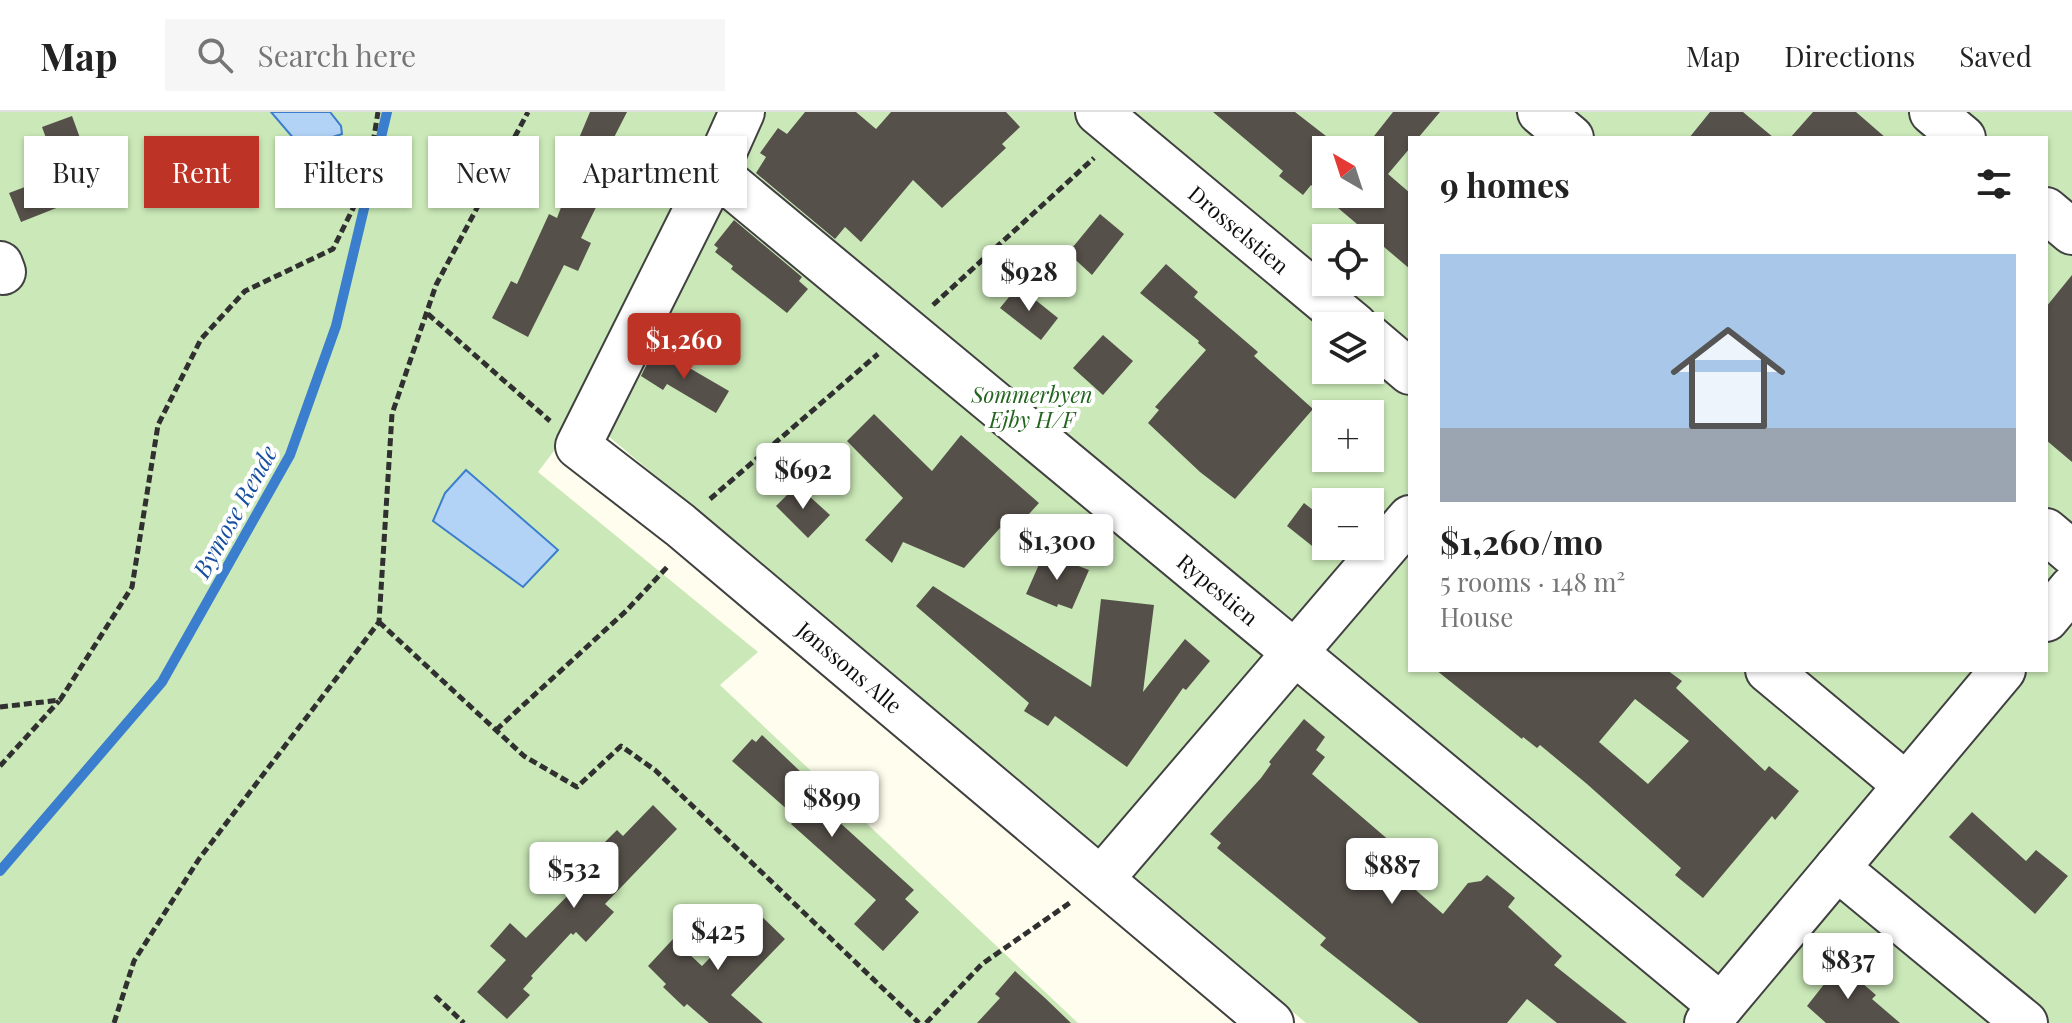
<!DOCTYPE html>
<meta charset="utf-8">
<style>
body{margin:0;font-family:"Playfair Display",serif;background:#f6f6f6;color:#222;height:100vh;display:flex;flex-direction:column;font-size:30px;white-space:nowrap}
*{box-sizing:border-box;margin:0}
p{font-size:26px;color:#767676}
.icon{flex:none;width:44px;height:44px;fill:none;stroke:currentColor;stroke-width:2;stroke-linecap:round;stroke-linejoin:round}
.map{position:relative;flex:1;overflow:hidden}
.panel{position:absolute;left:1408px;top:24px;width:640px;height:536px;display:flex;flex-direction:column;background:#fff;border-radius:0px;box-shadow:0 2px 6px #0004}
.panel>*{flex:none}
.guide{position:absolute;left:24px;top:24px;width:760px;height:72px;display:flex;gap:16px}
.needle{width:52px;rotate:321deg}
.fabs{position:absolute;left:1312px;top:24px;display:grid;gap:16px}
.fabs a{display:grid;place-items:center;width:72px;height:72px;border-radius:0px;background:#fff;box-shadow:0 2px 6px #0004;font-size:40px}
.price{position:absolute;translate:-50% -68px;padding:0 18px;border-radius:8px;background:#fff;color:#222;font-size:26px;line-height:52px;filter:drop-shadow(0 2px 4px #0008)}
.price::after{content:'';position:absolute;left:50%;top:48px;width:24px;height:18px;margin-left:-12px;background:inherit;clip-path:polygon(0 0,100% 0,50% 100%)}
.price.current{background:#bd3426;color:#fff}
ul{padding:0;list-style:none}
li{display:grid;align-content:center;gap:16px;height:424px;padding:0 32px}
li+li{border-top:2px solid #e0e0e0}
li span{display:grid;place-items:center;height:248px;border-radius:0px;color:#555}
li>.icon{margin-inline-start:auto}
span .icon{width:144px;height:144px;fill:#fffc;stroke-width:1}
li b{font-size:34px}
h2{display:flex;justify-content:space-between;align-items:center;height:96px;padding:0 32px;font-size:34px}
.chip{padding:0 28px;border-radius:0px;background:#fff;box-shadow:0 2px 6px #0004;font-size:28px;line-height:72px}
.chip.current{background:#bd3426;color:#fff}
header{display:flex;align-items:center;gap:48px;box-sizing:border-box;height:112px;padding:0 40px;background:#fff;border-bottom:2px solid #e0e0e0}
header strong{font-size:38px}
nav{display:flex;gap:44px;margin-inline-start:auto;font-size:28px}
.search{width:560px;height:72px;background:#f6f6f6;display:flex;align-items:center;gap:20px;box-sizing:border-box;padding:0 28px;border-radius:0px;color:#767676;font-size:30px}
.map>svg:first-child{display:block}
.green{fill:#cbe9b8;fill-rule:evenodd}
.water{fill:#b3d3f6;stroke:#3b7ecd;stroke-width:2}
.lines{fill:none;stroke-linecap:round;stroke-linejoin:round}
.stream{stroke:#3b7ecd;stroke-width:10}
.building{fill:#56504a;fill-rule:evenodd}
.minor-casing{stroke:#414141;stroke-width:48}
.path{stroke:#303030;stroke-width:5;stroke-dasharray:8 4;stroke-linecap:butt}
.minor{stroke:#fff;stroke-width:44}
.labels{text-anchor:middle;dominant-baseline:central;stroke-width:8;stroke-linejoin:round;paint-order:stroke}
.street-label{font-size:22px;fill:#0e0e0e;stroke:#fff}
.park-label{font-size:22px;font-style:italic;fill:#23651e;stroke:#fff}
.water-label{font-size:24px;font-style:italic;fill:#17509f;stroke:#fff}
</style>
<header>
<strong>Map</strong>
<div class="search"><svg class="icon" aria-label="search" viewBox="0 0 24 24"><circle cx="10" cy="10" r="6"/><path d="M15 15l6 6"/></svg>Search here</div>
<nav><a>Map</a><a>Directions</a><a>Saved</a></nav>
</header>
<div class="map">
<svg width="2072" height="911" viewBox="0 0 2072 911">
<rect width="100%" height="100%" fill="#fffeee"/>
<path class="green" d="M 0,0 L 2072,0 L 2072,911 L 1306,911 L 582,302 L 538,360 L 758,540 L 720,573 L 1078,911 L 0,911 ZM 1410,26 L 2046,26 L 2046,558 L 1410,558 ZM 1326,38 L 1370,38 L 1370,82 L 1326,82 ZM 1326,126 L 1370,126 L 1370,170 L 1326,170 ZM 1326,214 L 1370,214 L 1370,258 L 1326,258 ZM 1326,302 L 1370,302 L 1370,346 L 1326,346 ZM 1326,390 L 1370,390 L 1370,434 L 1326,434 Z"/>
<g class="water">
<path d="M 271,0 L 330,0 L 341,14 L 342,22 L 301,35 Z"/>
<path d="M 466,358 L 558,438 L 523,475 L 433,409 L 445,381 Z"/>
</g>
<g class="lines">
<path class="stream" d="M 0,759 L 162,570 L 290,343 L 336,214 L 387,0"/>
</g>
<g class="building">
<path d="M 590,0 L 627,0 L 602,49 L 635,64 L 623,88 L 604,79 L 581,126 L 591,131 L 578,159 L 564,153 L 528,225 L 492,206 L 511,169 L 517,172 L 549,102 L 557,106 L 577,53 L 569,50 Z"/>
<path d="M 805,0 L 856,0 L 876,17 L 891,0 L 1006,0 L 1020,15 L 1002,32 L 1006,36 L 942,96 L 913,68 L 861,130 L 845,115 L 835,127 L 756,61 L 766,45 L 760,41 L 778,16 L 787,22 Z"/>
<path d="M 1213,0 L 1295,0 L 1344,38 L 1326,38 L 1326,82 L 1370,82 L 1370,38 L 1363,38 L 1393,0 L 1440,0 L 1418,26 L 1410,26 L 1410,36 L 1388,62 L 1410,81 L 1410,157 L 1311,73 L 1303,83 L 1279,64 L 1283,59 Z"/>
<path d="M 1710,0 L 1743,0 L 1774,26 L 1689,26 Z"/>
<path d="M 1813,0 L 1856,0 L 1886,26 L 1790,26 Z"/>
<path d="M 72,4 L 95,67 L 87,71 L 90,80 L 73,86 L 74,89 L 21,110 L 9,81 L 59,62 L 42,15 Z"/>
<path d="M 1100,102 L 1124,122 L 1092,163 L 1068,141 Z"/>
<path d="M 734,108 L 802,165 L 799,169 L 808,177 L 787,201 L 731,157 L 733,154 L 715,140 L 718,136 L 714,133 Z"/>
<path d="M 1166,152 L 1198,180 L 1194,185 L 1258,240 L 1254,244 L 1313,297 L 1235,387 L 1200,360 L 1148,311 L 1159,298 L 1155,295 L 1206,238 L 1198,231 L 1199,229 L 1140,181 Z"/>
<path d="M 2072,163 L 2072,350 L 2046,328 L 2046,195 Z"/>
<path d="M 1018,174 L 1058,206 L 1041,228 L 1000,196 Z"/>
<path d="M 1103,223 L 1133,249 L 1103,283 L 1073,256 Z"/>
<path d="M 655,236 L 729,279 L 716,301 L 667,272 L 663,278 L 641,264 Z"/>
<path d="M 874,302 L 932,359 L 961,323 L 1039,391 L 1029,402 L 1040,412 L 1020,434 L 1000,416 L 964,456 L 903,430 L 892,451 L 865,428 L 903,386 L 847,329 Z"/>
<path d="M 797,373 L 830,403 L 808,426 L 776,394 Z"/>
<path d="M 1304,391 L 1326,408 L 1326,445 L 1287,414 Z"/>
<path d="M 1044,441 L 1089,458 L 1072,497 L 1058,492 L 1057,495 L 1026,482 Z"/>
<path d="M 933,474 L 1091,575 L 1101,487 L 1154,493 L 1143,580 L 1185,527 L 1210,549 L 1186,578 L 1183,576 L 1127,655 L 1055,604 L 1048,614 L 1024,599 L 1029,591 L 916,494 Z"/>
<path d="M 1436,558 L 1667,558 L 1682,569 L 1676,576 L 1765,659 L 1769,654 L 1799,679 L 1775,708 L 1772,704 L 1703,786 L 1675,763 L 1681,756 L 1587,672 L 1540,633 L 1537,636 L 1523,625 L 1522,627 ZM 1635,587 L 1689,629 L 1648,672 L 1599,630 Z"/>
<path d="M 1304,607 L 1325,625 L 1316,638 L 1325,645 L 1312,662 L 1413,749 L 1401,765 L 1443,802 L 1468,771 L 1481,769 L 1487,763 L 1515,786 L 1508,795 L 1562,844 L 1554,853 L 1627,911 L 1557,911 L 1527,887 L 1507,911 L 1419,911 L 1320,833 L 1326,826 L 1217,736 L 1221,731 L 1210,722 L 1261,666 L 1271,652 L 1269,650 Z"/>
<path d="M 762,623 L 845,702 L 838,709 L 914,778 L 905,787 L 919,800 L 883,839 L 854,812 L 876,788 L 791,712 L 797,706 L 732,649 L 752,627 L 756,630 Z"/>
<path d="M 653,693 L 677,717 L 605,792 L 614,800 L 586,830 L 576,820 L 573,823 L 571,821 L 531,864 L 533,866 L 523,877 L 530,883 L 507,907 L 477,880 L 506,848 L 490,834 L 510,811 L 526,826 L 584,767 L 577,760 L 597,738 L 617,718 L 623,724 Z"/>
<path d="M 1972,700 L 2026,749 L 2036,738 L 2068,764 L 2035,802 L 1949,725 Z"/>
<path d="M 756,799 L 785,827 L 731,883 L 763,911 L 709,911 L 687,892 L 684,895 L 663,875 L 666,872 L 648,854 L 673,827 L 702,854 Z"/>
<path d="M 1840,852 L 1876,883 L 1872,887 L 1900,911 L 1826,911 L 1807,894 Z"/>
<path d="M 1015,859 L 1045,886 L 1071,911 L 977,911 L 1000,886 L 995,882 Z"/>
</g>
<g class="lines">
<defs>
<g id="minor">
<path d="M 742,0 L 715,60 L 578,334 L 680,413 L 1271,911"/>
<path d="M 1098,0 L 1355,214"/>
<path d="M 1540,0 L 1571,26"/>
<path d="M 1932,0 L 1963,26"/>
<path d="M 715,60 L 1721,894"/>
<path d="M 2046,98 L 2072,120"/>
<path d="M 0,152 L 3,160"/>
<path d="M 1370,226 L 1410,260"/>
<path d="M 2046,419 L 2072,441"/>
<path d="M 2046,507 L 2072,476"/>
<path d="M 1768,558 L 1906,673"/>
<path d="M 1837,756 L 2025,911"/>
<path d="M 1102,766 L 1410,406"/>
<path d="M 1707,911 L 2003,558"/>
</g>
</defs>
<use href="#minor" class="minor-casing"/>
<g class="path">
<path d="M 933,193 L 1094,46"/>
<path d="M 428,202 L 550,309"/>
<path d="M 710,387 L 878,242"/>
<path d="M 379,510 L 524,644 L 577,675 L 621,634 L 655,658 L 919,911"/>
<path d="M 0,595 L 60,588 L 132,475 L 158,313 L 201,227 L 245,179 L 333,137 L 367,68 L 378,0"/>
<path d="M 496,618 L 626,499 L 669,453"/>
<path d="M 0,654 L 59,589"/>
<path d="M 435,884 L 464,911"/>
<path d="M 114,911 L 134,849 L 199,747 L 379,510 L 392,302 L 436,173 L 528,0"/>
<path d="M 926,911 L 982,852 L 1071,790"/>
</g>
<use href="#minor" class="minor"/>
</g>
<g class="labels">
<g class="street-label">
<text transform="translate(1239 117) rotate(40)">Drosselstien</text>
<text transform="translate(1218 477) rotate(40)">Rypestien</text>
<text transform="translate(850 555) rotate(40)">Jønssons Alle</text>
</g>
<g class="park-label">
<text x="1032" y="282">Sommerbyen<tspan x="1032" dy="25">Ejby H/F</tspan></text>
</g>
<g class="water-label">
<text transform="translate(234 399) rotate(-61)">Bymose Rende</text>
</g>
</g>
</svg>
<div class="fabs">
<a><svg class="needle" viewBox="-14 -14 28 28"><path d="M0-13l5 13h-10z" fill="#e53935"/><path d="M0 13l5-13h-10z" fill="#767676"/></svg></a>
<a><svg class="icon" aria-label="locate" viewBox="0 0 24 24"><circle cx="12" cy="12" r="6"/><path d="M12 2v4M12 18v4M2 12h4M18 12h4"/></svg></a>
<a><svg class="icon" aria-label="layers" viewBox="0 0 24 24"><path d="M12 4l9 5-9 5-9-5zM3 14l9 5 9-5"/></svg></a>
<a>+</a>
<a>−</a>
</div>
<b class="price" style="left:1029px;top:201px">$928</b>
<b class="price current" style="left:684px;top:269px">$1,260</b>
<b class="price" style="left:803px;top:399px">$692</b>
<b class="price" style="left:1057px;top:470px">$1,300</b>
<b class="price" style="left:832px;top:727px">$899</b>
<b class="price" style="left:1392px;top:794px">$887</b>
<b class="price" style="left:574px;top:798px">$532</b>
<b class="price" style="left:718px;top:860px">$425</b>
<b class="price" style="left:1848px;top:889px">$837</b>
<div class="guide">
<a class="chip">Buy</a>
<a class="chip current">Rent</a>
<a class="chip">Filters</a>
<a class="chip">New</a>
<a class="chip">Apartment</a>
</div>
<section class="panel">
<h2>9 homes<svg class="icon" aria-label="filters" viewBox="0 0 24 24"><path d="M4 7h16M4 17h16"/><circle cx="9" cy="7" r="2"/><circle cx="15" cy="17" r="2"/></svg></h2>
<ul>
<li><span style="background:linear-gradient(#a9c7e8 70%,#9aa5b1 0)"><svg class="icon" aria-label="home" viewBox="0 0 24 24"><path d="M3 11l9-7 9 7M6 9v11h12V9"/></svg></span><div><b>$1,260/mo</b><p>5 rooms · 148 m²</p><p>House</p></div></li>
</ul>
</section>
</div>
